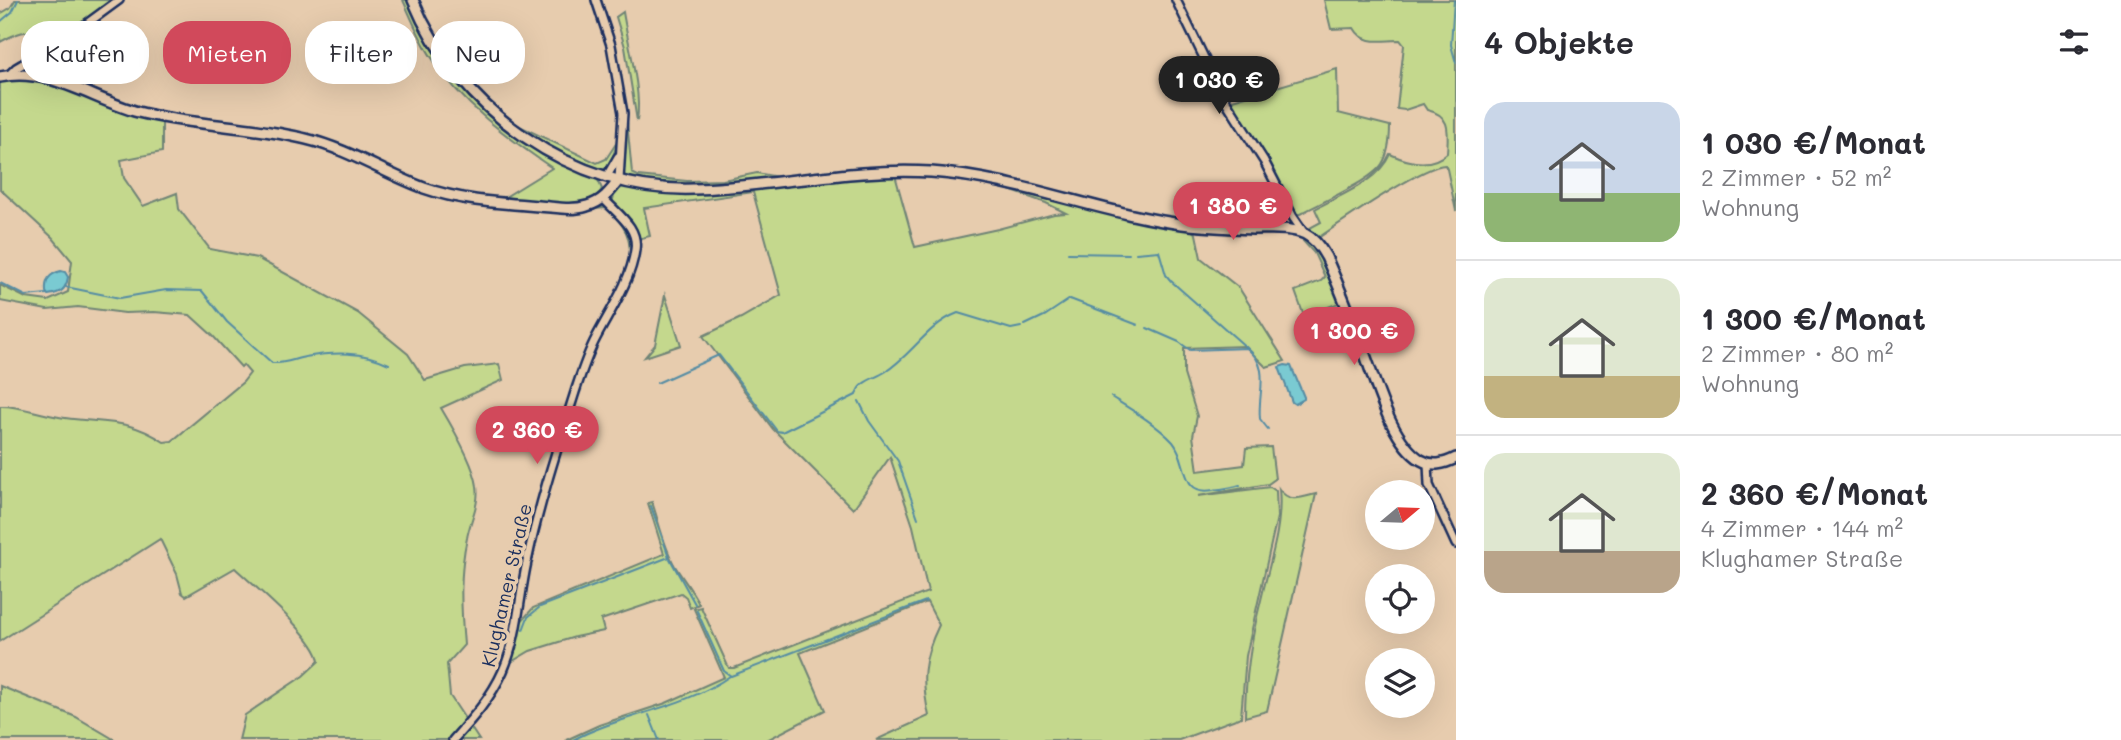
<!DOCTYPE html>
<html lang="de">
<meta charset="utf-8">
<style>
body{margin:0;font-family:Mali,sans-serif;background:#f7f7f7;color:#2b2b33;height:100vh;display:flex;flex-direction:column;font-size:26px;white-space:nowrap}
*{box-sizing:border-box;margin:0}
p{font-size:23px;color:#7c7c81}
.icon{flex:none;width:38px;height:38px;fill:none;stroke:currentColor;stroke-width:2;stroke-linecap:round;stroke-linejoin:round}
.map{position:relative;flex:1;overflow:hidden}
.side{display:flex;flex-direction:column;background:#fff;width:665px}
.side>*{flex:none}
.hud{position:absolute;left:21px;top:21px;width:665px;height:63px;display:flex;gap:14px}
.needle{width:46px;rotate:71deg}
.buttons{position:absolute;left:1365px;top:480px;display:grid;gap:14px}
.buttons a{display:grid;place-items:center;width:70px;height:70px;border-radius:50%;background:#fff;box-shadow:0 7px 28px #0002;font-size:35px}
.price{position:absolute;translate:-50% -60px;padding:0 16px;border-radius:24px;background:#d1495b;color:#fff;font-size:23px;line-height:46px;filter:drop-shadow(0 2px 4px #0008)}
.price::after{content:'';position:absolute;left:50%;top:42px;width:21px;height:16px;margin-left:-10px;background:inherit;clip-path:polygon(0 0,100% 0,50% 100%)}
.price.on{background:#222;color:#fff}
ul{padding:0;list-style:none}
li{display:flex;align-items:center;gap:21px;height:175px;padding:0 28px}
li+li{border-top:2px solid #e1e1e2}
li span{display:grid;place-items:center;flex:none;width:196px;height:140px;border-radius:21px;color:#555}
li>.icon{margin-inline-start:auto}
span .icon{width:84px;height:84px;fill:#fffc;stroke-width:1}
li b{font-size:30px}
h2{display:flex;justify-content:space-between;align-items:center;height:84px;padding:0 28px;font-size:30px}
.pill{padding:0 24px;border-radius:28px;background:#fff;box-shadow:0 7px 28px #0002;font-size:24px;line-height:63px}
.pill.on{background:#d1495b;color:#fff}
main{display:flex;flex:1;min-height:0}
.map>svg:first-child{display:block}
.green{fill:#c4d88d;stroke:#708476;stroke-width:2}
.water{fill:#7acad2;stroke:#548ca4;stroke-width:2}
.lines{fill:none;stroke-linecap:round;stroke-linejoin:round}
.stream{stroke:#548ca4;stroke-width:2}
.minor-casing{stroke:#1b2f5e;stroke-width:12}
.major-casing{stroke:#1b2f5e;stroke-width:14}
.minor{stroke:#e7ccae;stroke-width:7}
.major{stroke:#e7ccae;stroke-width:9}
.labels{text-anchor:middle;dominant-baseline:central;stroke-width:7;stroke-linejoin:round;paint-order:stroke}
.street-label{font-size:19px;fill:#1b2f5e;stroke:#e7ccae}
</style>
<main>
<div class="map">
<svg width="1456" height="740" viewBox="0 0 1456 740">
<rect width="100%" height="100%" fill="#e7ccae"/>
<filter id="ink" filterUnits="userSpaceOnUse"><feTurbulence type="fractalNoise" baseFrequency=".0143" numOctaves="2"/><feDisplacementMap in="SourceGraphic" scale="14" xChannelSelector="R" yChannelSelector="G"/><feConvolveMatrix kernelMatrix="1 2 1 2 8 2 1 2 1" color-interpolation-filters="sRGB"/></filter>
<g filter="url(#ink)">
<g class="green">
<path d="M 15,0 L 115,0 L 52,45 C 30,27 25,29 0,42 L 0,14 L 10,8 Z"/>
<path d="M 403,0 L 409,0 C 448,83 508,149 597,178 L 602,189 C 589,215 527,201 502,199 L 552,168 C 507,137 462,105 432,58 C 420,40 412,20 403,0 Z"/>
<path d="M 1324,0 L 1456,0 L 1456,211 L 1447,169 L 1445,165 C 1422,166 1342,222 1318,238 L 1306,230 L 1321,222 L 1315,209 C 1340,195 1378,182 1390,154 C 1409,163 1431,168 1447,153 C 1448,133 1452,115 1427,110 L 1423,104 L 1405,110 L 1397,109 L 1404,45 L 1400,40 C 1382,40 1364,46 1354,28 L 1331,29 Z"/>
<path d="M 623,12 C 628,44 642,91 637,121 L 625,47 L 616,17 Z"/>
<path d="M 59,46 L 89,91 L 18,73 L 17,70 Z"/>
<path d="M 1337,69 L 1338,113 L 1390,126 C 1390,139 1389,153 1382,164 C 1371,181 1320,203 1300,214 L 1296,214 L 1263,153 L 1229,101 Z"/>
<path d="M 26,79 L 48,83 L 162,120 L 162,152 L 121,160 L 124,178 L 143,206 L 177,193 L 179,209 L 210,249 L 257,258 L 358,313 L 408,354 L 425,380 L 465,368 L 499,364 L 503,380 L 441,408 C 453,428 474,464 477,486 C 480,504 470,520 467,538 C 459,573 461,609 464,645 L 447,664 L 450,696 L 479,740 L 239,740 L 245,715 L 303,676 L 319,661 C 316,637 254,586 235,568 L 186,596 L 182,593 L 177,574 L 160,539 L 0,641 L 0,406 C 17,405 36,413 54,416 C 97,425 124,415 164,442 L 172,441 L 243,382 L 250,373 L 243,365 L 241,367 L 213,336 L 190,315 L 154,312 L 125,313 L 78,307 L 47,310 L 0,301 L 0,285 L 26,298 L 48,301 L 68,292 L 72,261 L 53,238 L 0,189 L 0,80 Z"/>
<path d="M 627,121 L 632,173 L 638,176 L 687,181 L 723,180 L 757,173 L 778,177 C 727,184 676,190 625,176 L 622,173 C 621,156 626,138 627,121 Z"/>
<path d="M 511,122 L 597,163 L 606,159 L 619,139 L 609,167 L 602,170 L 559,152 Z"/>
<path d="M 895,175 L 915,247 L 998,229 L 1054,214 L 1066,213 L 1046,203 L 986,182 L 1187,227 L 1196,234 L 1201,258 L 1239,288 L 1285,361 L 1266,367 L 1245,346 L 1184,348 L 1184,374 L 1197,416 L 1193,436 L 1198,471 L 1244,465 L 1246,448 L 1271,447 L 1275,479 L 1268,484 L 1198,496 L 1270,487 L 1276,491 L 1277,517 L 1246,656 L 1241,717 L 1179,740 L 876,740 L 929,716 C 921,680 922,660 939,625 L 927,602 L 800,653 L 825,710 L 767,740 L 566,740 L 599,725 L 666,703 L 724,677 L 694,609 L 701,607 L 727,664 L 729,668 L 734,668 L 928,592 L 913,526 L 890,457 L 853,509 L 773,429 L 703,336 L 741,318 L 781,295 L 753,192 L 644,208 L 650,236 L 633,240 L 630,263 C 631,236 626,226 606,208 L 595,209 L 612,203 L 615,192 L 623,187 L 676,194 L 707,193 L 772,184 Z"/>
<path d="M 1302,236 C 1324,253 1331,278 1339,303 L 1304,316 L 1295,291 L 1321,281 L 1325,277 L 1314,253 L 1303,241 Z"/>
<path d="M 665,295 L 681,345 L 645,357 L 655,345 Z"/>
<path d="M 1279,489 C 1289,503 1300,498 1316,494 L 1267,711 L 1245,717 C 1245,677 1251,639 1261,600 C 1269,564 1283,526 1279,489 Z"/>
<path d="M 652,502 C 659,522 664,547 675,566 C 683,579 692,590 699,604 L 690,608 L 686,597 L 681,593 L 601,620 L 604,631 L 575,637 L 530,651 L 508,664 L 518,625 L 533,608 L 664,554 L 648,503 Z"/>
<path d="M 0,686 L 76,717 L 115,740 L 0,740 Z"/>
</g>
<g class="water">
<path d="M 61,271 L 65,272 L 68,277 C 66,290 61,293 48,295 L 46,292 C 45,280 49,274 61,271 Z"/>
<path d="M 1285,365 L 1291,366 L 1304,397 L 1304,399 L 1295,404 L 1292,402 L 1279,367 Z"/>
</g>
<g class="lines">
<g class="stream">
<path d="M 1454,0 L 1451,45 L 1456,63"/>
<path d="M 0,22 L 12,12 L 18,0"/>
<path d="M 1068,253 L 1129,254"/>
<path d="M 1136,253 L 1159,251 L 1166,275 L 1171,281 L 1247,348"/>
<path d="M 0,283 L 26,296 L 47,294"/>
<path d="M 66,287 L 120,298 L 166,290 L 202,291 L 227,322 L 272,363 C 284,364 294,359 305,357 C 334,352 362,351 389,364"/>
<path d="M 1025,325 L 1046,315 L 1070,299 L 1138,325"/>
<path d="M 1147,328 L 1179,342 L 1190,350 L 1247,348 C 1272,369 1257,392 1260,419 L 1268,429"/>
<path d="M 657,383 L 719,355 L 777,431 L 782,432 L 856,395 C 859,381 874,379 885,372 C 912,355 927,325 958,313 L 1011,329 L 1021,327"/>
<path d="M 1111,397 C 1132,410 1156,424 1173,442 C 1189,461 1179,496 1213,490 C 1222,489 1232,488 1240,485"/>
<path d="M 859,401 L 869,421 L 898,461 L 918,518"/>
<path d="M 651,506 L 669,557 L 695,604"/>
<path d="M 697,611 L 724,671 L 731,676 L 926,601"/>
<path d="M 523,630 L 528,617 L 540,607 L 669,557"/>
<path d="M 649,715 L 659,740"/>
<path d="M 573,740 C 622,714 683,709 730,676"/>
</g>
<defs>
<g id="minor">
<path d="M 596,0 L 611,45 L 623,113 L 619,180"/>
<path d="M 1176,0 L 1222,95 L 1264,161 L 1293,217 L 1304,233"/>
<path d="M 9,75 L 16,68 L 70,36 L 119,0"/>
<path d="M 607,176 L 618,157"/>
<path d="M 1428,463 L 1429,485 L 1456,544"/>
<path d="M 453,740 C 472,719 491,698 503,671 C 518,637 519,598 527,562 C 539,504 557,449 575,392 C 581,374 587,355 596,338 C 610,311 631,281 635,250 C 639,227 617,214 603,198"/>
</g>
<g id="major">
<path d="M 413,0 C 458,110 574,193 694,189 C 774,187 851,167 931,172 C 1020,178 1102,215 1190,225 C 1211,227 1232,228 1253,229 C 1270,229 1290,227 1305,234 C 1315,239 1321,248 1326,257 C 1340,288 1352,320 1364,352 C 1376,383 1391,442 1421,460 C 1433,467 1444,464 1456,458"/>
<path d="M 0,77 C 48,66 93,100 138,112 C 193,126 251,125 306,139 C 348,149 384,173 424,188 C 461,201 500,203 539,206 C 555,207 572,211 587,206 C 602,202 610,192 619,180"/>
</g>
</defs>
<use href="#minor" class="minor-casing"/>
<use href="#major" class="major-casing"/>
<use href="#minor" class="minor"/>
<use href="#major" class="major"/>
</g>
</g>
<g class="labels">
<g class="street-label">
<text transform="translate(506 585) rotate(-77)">Klughamer Straße</text>
</g>
</g>
</svg>
<div class="buttons">
<a><svg class="needle" viewBox="-14 -14 28 28"><path d="M0-13l5 13h-10z" fill="#e53935"/><path d="M0 13l5-13h-10z" fill="#7c7c81"/></svg></a>
<a><svg class="icon" aria-label="locate" viewBox="0 0 24 24"><circle cx="12" cy="12" r="6"/><path d="M12 2v4M12 18v4M2 12h4M18 12h4"/></svg></a>
<a><svg class="icon" aria-label="layers" viewBox="0 0 24 24"><path d="M12 4l9 5-9 5-9-5zM3 14l9 5 9-5"/></svg></a>
</div>
<b class="price on" style="left:1219px;top:116px">1 030 €</b>
<b class="price" style="left:1233px;top:242px">1 380 €</b>
<b class="price" style="left:1354px;top:367px">1 300 €</b>
<b class="price" style="left:537px;top:466px">2 360 €</b>
<div class="hud">
<a class="pill">Kaufen</a>
<a class="pill on">Mieten</a>
<a class="pill">Filter</a>
<a class="pill">Neu</a>
</div>
</div>
<section class="side">
<h2>4 Objekte<svg class="icon" aria-label="filters" viewBox="0 0 24 24"><path d="M4 7h16M4 17h16"/><circle cx="9" cy="7" r="2"/><circle cx="15" cy="17" r="2"/></svg></h2>
<ul>
<li><span style="background:linear-gradient(#c9d6e8 65%,#8fb573 0)"><svg class="icon" aria-label="home" viewBox="0 0 24 24"><path d="M3 11l9-7 9 7M6 9v11h12V9"/></svg></span><div><b>1 030 €/Monat</b><p>2 Zimmer · 52 m²</p><p>Wohnung</p></div></li>
<li><span style="background:linear-gradient(#dfe7d0 70%,#c2b280 0)"><svg class="icon" aria-label="home" viewBox="0 0 24 24"><path d="M3 11l9-7 9 7M6 9v11h12V9"/></svg></span><div><b>1 300 €/Monat</b><p>2 Zimmer · 80 m²</p><p>Wohnung</p></div></li>
<li><span style="background:linear-gradient(#dfe7d0 70%,#b9a48a 0)"><svg class="icon" aria-label="home" viewBox="0 0 24 24"><path d="M3 11l9-7 9 7M6 9v11h12V9"/></svg></span><div><b>2 360 €/Monat</b><p>4 Zimmer · 144 m²</p><p>Klughamer Straße</p></div></li>
</ul>
</section>
</main>
